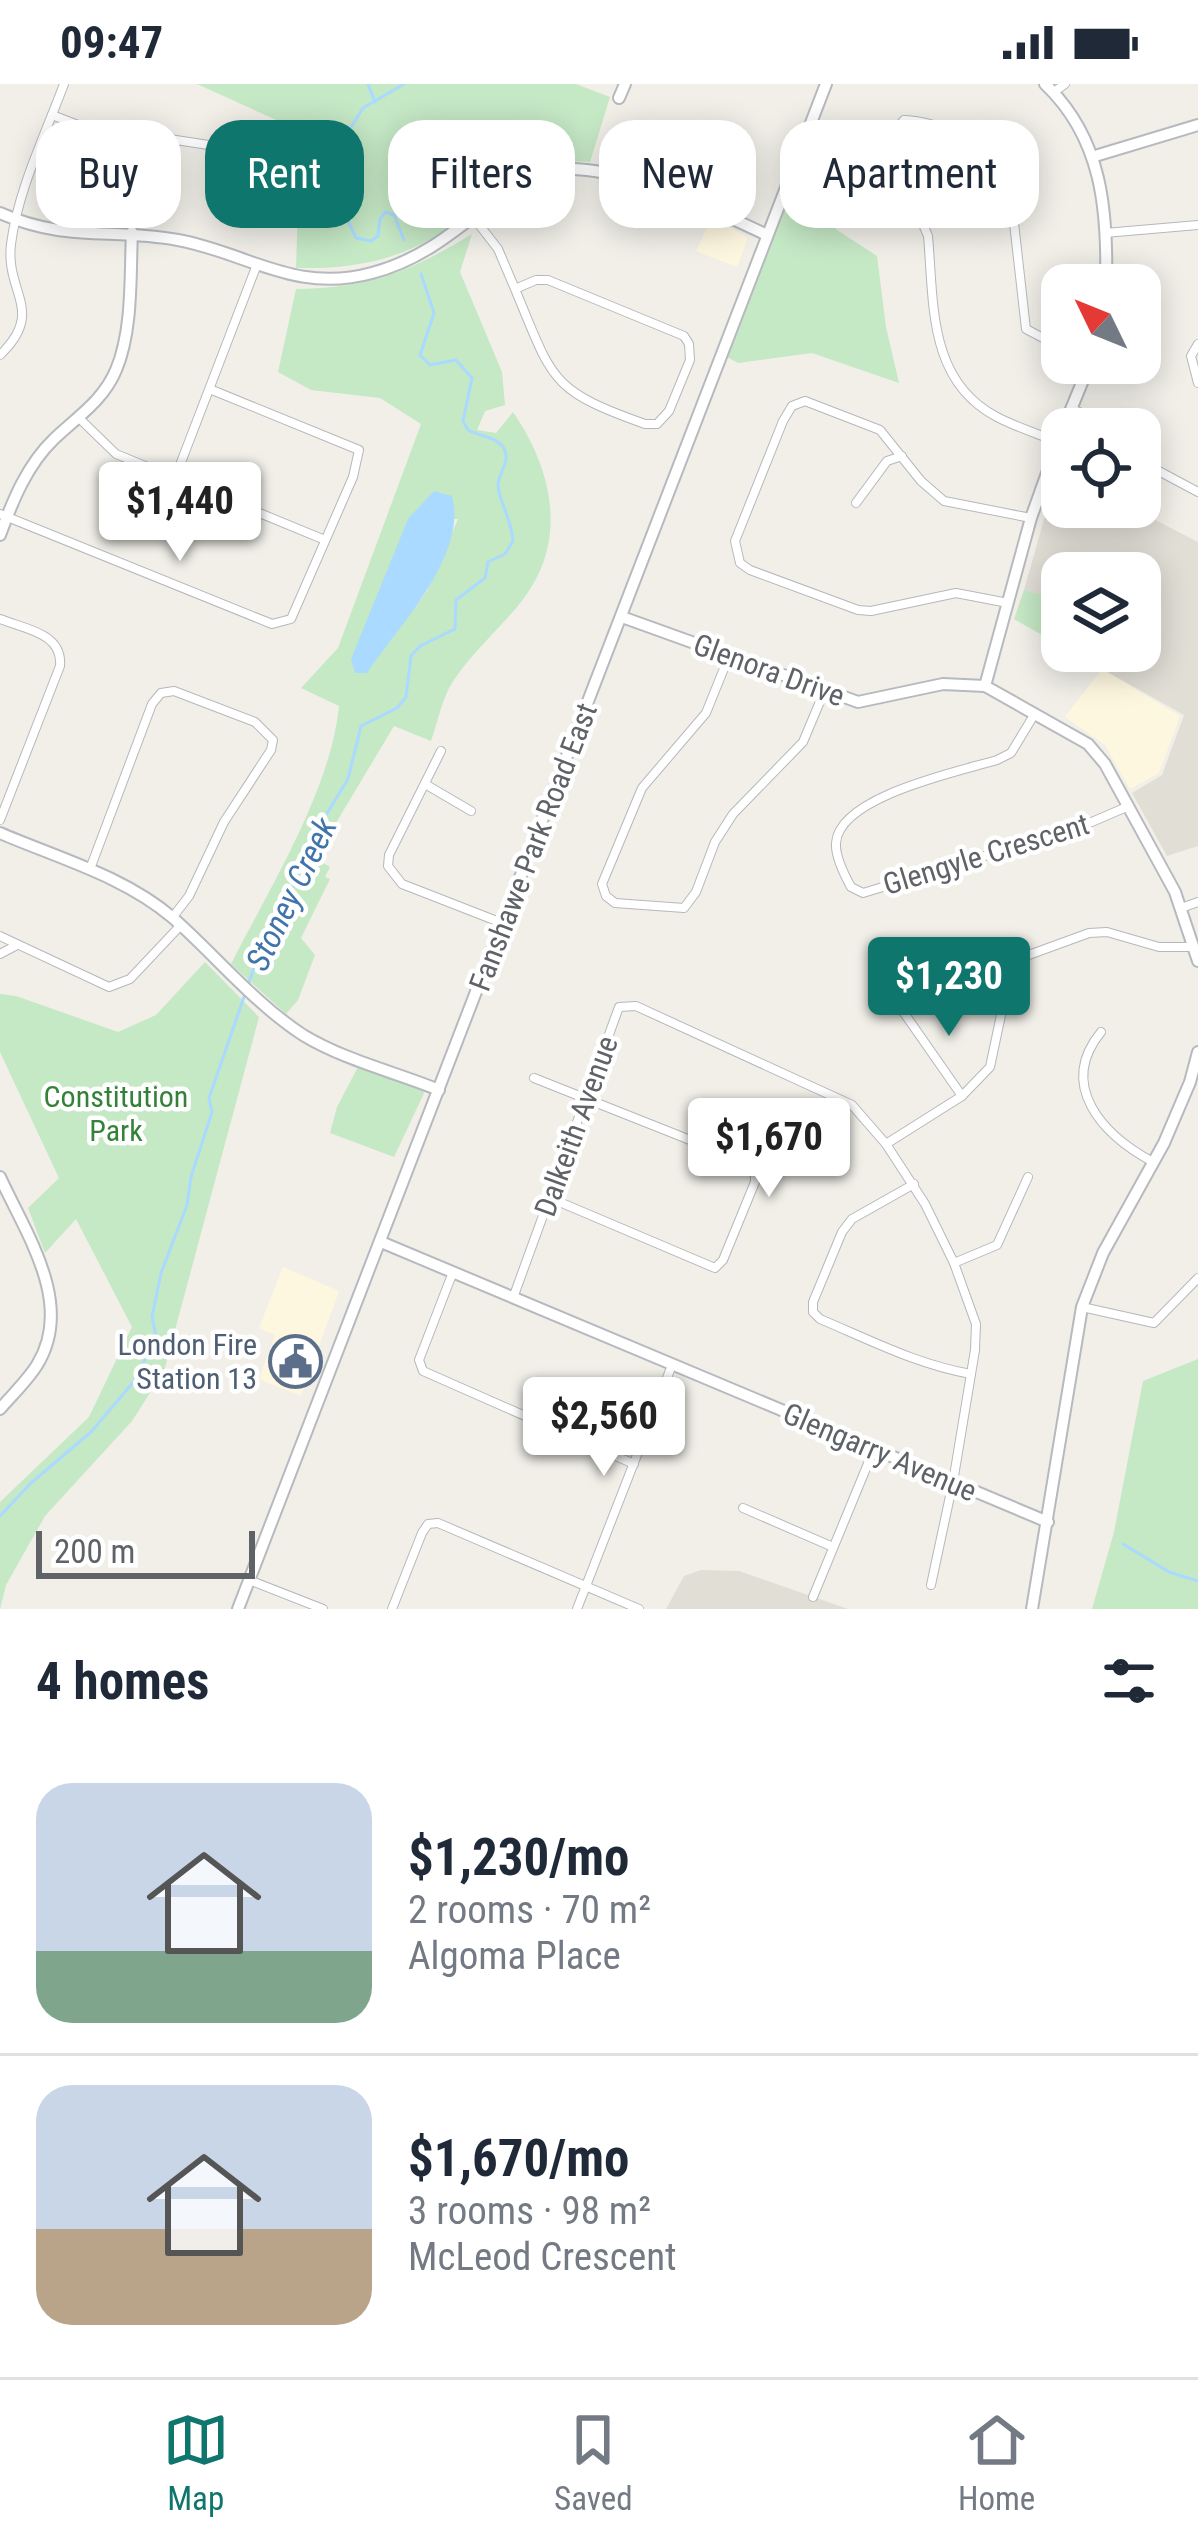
<!DOCTYPE html>
<meta charset="utf-8">
<style>
body{margin:0;font-family:"Roboto Condensed",sans-serif;background:#f2f2f3;color:#1f2937;height:100vh;display:flex;flex-direction:column;font-size:45px;white-space:nowrap}
*{box-sizing:border-box;margin:0}
p{font-size:39px;color:#747a83}
.icon{flex:none;width:66px;height:66px;fill:none;stroke:currentColor;stroke-width:2;stroke-linecap:round;stroke-linejoin:round}
.map{position:relative;height:1525px;overflow:hidden}
.drawer{display:flex;flex-direction:column;background:#fff;flex:1}
.drawer>*{flex:none}
.hud{position:absolute;left:36px;top:36px;width:1128px;height:108px;display:flex;gap:24px}
.needle{width:78px;rotate:313deg}
.controls{position:absolute;left:1041px;top:180px;display:grid;gap:24px}
.controls a{display:grid;place-items:center;width:120px;height:120px;border-radius:24px;background:#fff;box-shadow:0 6px 30px #0003;font-size:60px}
.scale{position:absolute;left:36px;bottom:30px;width:219px;box-sizing:border-box;padding-left:12px;border:6px solid #5f6368;border-top:0;font-size:33px;line-height:42px;white-space:nowrap;color:#5f6368;-webkit-text-stroke:9px #fff;paint-order:stroke}
.price{position:absolute;translate:-50% -102px;padding:0 27px;border-radius:12px;background:#fff;color:#222;font-size:39px;line-height:78px;filter:drop-shadow(0 3px 6px #0008)}
.price::after{content:'';position:absolute;left:50%;top:72px;width:36px;height:27px;margin-left:-18px;background:inherit;clip-path:polygon(0 0,100% 0,50% 100%)}
.price.active{background:#0f766e;color:#fff}
ul{padding:0;list-style:none}
li{display:flex;align-items:center;gap:36px;height:300px;padding:0 36px}
li+li{border-top:3px solid #e0e1e3}
li span{display:grid;place-items:center;flex:none;width:336px;height:240px;border-radius:36px;color:#555}
li>.icon{margin-inline-start:auto}
span .icon{width:144px;height:144px;fill:#fffc;stroke-width:1}
li b{font-size:51px}
h2{display:flex;justify-content:space-between;align-items:center;height:144px;padding:0 36px;font-size:51px}
.pill{padding:0 42px;border-radius:36px;background:#fff;box-shadow:0 6px 30px #0003;font-size:42px;line-height:108px}
.pill.active{background:#0f766e;color:#fff}
.status{display:flex;justify-content:space-between;align-items:center;height:84px;padding:0 60px;background:#fff;direction:ltr}
.status svg{height:33px;fill:currentColor}
.dock{display:flex;justify-content:space-around;align-items:center;height:168px;border-top:3px solid #e0e1e3;background:#fff;font-size:33px;color:#747a83}
.dock a{display:grid;justify-items:center;gap:6px}
.dock .active{color:#0f766e}
.map>svg:first-child{display:block}
.commercial{fill:#fef7e0}
.education{fill:#e1ded6}
.green{fill:#c5e8c5;fill-rule:evenodd}
.water{fill:#aadaff}
.lines{fill:none;stroke-linecap:round;stroke-linejoin:round}
.stream{stroke:#aadaff;stroke-width:3}
.street-casing{stroke:#b5b8bc;stroke-width:10}
.secondary-casing{stroke:#b6babf;stroke-width:14}
.street{stroke:#fff;stroke-width:8}
.secondary{stroke:#fff;stroke-width:10}
.labels{text-anchor:middle;dominant-baseline:central;stroke-width:9;stroke-linejoin:round;paint-order:stroke}
.street-label{font-size:30px;fill:#5f6368;stroke:#fff}
.park-label{font-size:30px;fill:#348238;stroke:#fff}
.service-label{font-size:30px;fill:#4e5e75;stroke:#fff;text-anchor:end}
.water-label{font-size:33px;font-style:italic;fill:#4174aa;stroke:#fff}
</style>
<div class="status"><b>09:47</b><svg viewBox="0 0 49 12"><path d="M0 12V9h3v3zM5 12V6h3v6zM10 12V3h3v9zM15 12V0h3v12zM26 1h20v11H26zM47 4h2v5h-2z"/></svg></div>
<div class="map">
<svg width="1198" height="1525" viewBox="0 0 1198 1525">
<rect width="100%" height="100%" fill="#f1efe8"/>
<g class="commercial">
<path d="M 712,133 L 748,154 L 737,183 L 696,167 Z"/>
<path d="M 1102,585 L 1180,632 L 1159,689 L 1130,705 L 1105,661 L 1065,633 Z"/>
<path d="M 283,1183 L 339,1207 L 301,1312 L 259,1295 L 275,1251 L 259,1244 Z"/>
</g>
<g class="education">
<path d="M 1058,386 L 1062,388 L 1062,423 L 1130,423 L 1198,458 L 1198,762 L 1167,772 L 1132,709 L 1162,691 L 1184,631 L 1102,585 L 1107,567 L 1140,567 L 1140,489 L 1062,489 L 1062,516 L 1024,506 Z"/>
<path d="M 701,1486 L 739,1487 L 848,1525 L 666,1525 L 684,1492 Z"/>
</g>
<g class="green">
<path d="M 197,0 L 576,0 L 610,13 L 590,78 C 523,72 485,122 432,154 C 389,179 345,185 296,184 L 298,124 L 282,93 L 290,54 L 285,40 Z"/>
<path d="M 793,100 L 801,104 L 837,146 L 877,172 L 886,243 L 899,299 L 812,269 L 738,279 L 727,273 Z"/>
<path d="M 472,150 L 460,188 L 502,288 L 505,321 L 485,327 L 477,346 L 496,349 L 513,328 C 553,386 569,458 521,518 C 499,546 467,573 449,604 C 441,620 437,640 431,657 L 394,642 L 315,774 L 330,783 L 325,793 L 330,795 L 301,854 L 315,871 L 298,916 L 286,930 L 231,880 C 269,805 331,706 339,622 L 301,604 L 338,564 L 421,340 L 380,314 L 311,306 L 278,288 L 296,205 C 369,204 410,188 472,150 ZM 408,435 L 458,435 L 427,507 L 383,566 L 394,475 Z"/>
<path d="M 1024,506 L 1062,516 L 1062,562 L 1014,535 Z"/>
<path d="M 205,878 L 259,933 L 164,1287 L 132,1337 L 45,1432 L 6,1501 L 0,1525 L 0,1418 L 89,1333 L 132,1243 L 76,1135 L 45,1169 L 28,1124 L 59,1094 L 0,968 L 0,910 L 16,912 L 118,948 L 156,931 Z"/>
<path d="M 359,981 L 422,1003 L 424,1009 L 394,1073 L 330,1049 L 337,1023 Z"/>
<path d="M 1198,1275 L 1198,1525 L 1092,1525 L 1114,1448 L 1143,1297 Z"/>
</g>
<path class="water" d="M 434,407 L 452,412 C 468,471 399,542 367,589 L 355,589 L 351,575 L 408,435 Z"/>
<g class="lines">
<g class="stream">
<path d="M 368,0 L 375,18"/>
<path d="M 404,0 L 363,24 L 350,45 L 315,74 L 317,84 L 323,90 L 335,83 L 347,93 L 349,139 L 356,154 L 371,157 L 378,152 L 380,135 L 385,128 L 394,131 L 404,156"/>
<path d="M 248,901 L 255,881 L 267,870 L 273,830 L 296,798 L 313,752 L 348,695 L 361,642 L 397,624 L 406,613 L 411,572 L 420,562 L 455,545 L 456,516 L 485,494 L 488,478 L 505,470 L 513,457 C 512,436 498,415 498,401 C 499,387 512,376 503,363 C 496,353 479,352 468,346 L 463,337 L 472,294 L 456,276 L 430,281 L 420,271 L 434,229 L 421,190"/>
<path d="M 0,1432 L 31,1399 L 91,1348 L 136,1295 L 156,1252 L 152,1233 L 161,1189 L 187,1121 L 191,1093 L 212,1028 L 209,1014 L 245,910"/>
<path d="M 1123,1460 L 1169,1488 L 1198,1497"/>
</g>
<defs>
<g id="street">
<path d="M 1054,8 L 1065,0"/>
<path d="M 52,31 L 78,41 L 215,62"/>
<circle cx="228" cy="61" r="13"/>
<path d="M 474,134 L 498,165 L 515,205 L 536,196 L 548,196 L 684,252 L 689,260 L 690,276 L 669,327 L 657,340 L 645,340 C 549,306 553,296 515,205"/>
<path d="M 1105,149 L 1198,141"/>
<path d="M 1198,260 L 1191,272 L 1198,299"/>
<path d="M 0,271 C 46,227 5,209 11,160 C 18,106 45,51 64,0"/>
<path d="M 1071,324 L 1113,345"/>
<path d="M 79,334 L 116,370 L 325,456"/>
<path d="M 1058,358 C 1038,350 1016,343 997,333 C 928,297 934,220 928,152 L 922,138 L 882,117 L 873,108 L 894,48 L 904,36 C 942,37 989,64 1009,95 L 1026,245 L 1062,264"/>
<path d="M 1140,377 L 1198,408"/>
<path d="M 175,394 L 256,183"/>
<path d="M 856,419 L 887,377 L 902,372"/>
<path d="M 0,430 L 272,540 L 291,535 L 353,393 L 359,366 L 212,306"/>
<path d="M 1008,519 L 956,509 L 871,527 L 858,526 L 750,486 L 740,479 L 735,457 L 783,337 L 792,322 L 805,317 L 880,346 L 921,397 L 944,417 L 1031,434"/>
<path d="M 0,535 C 25,545 63,549 60,582 L 0,736"/>
<path d="M 729,572 L 706,629 L 642,704 L 602,800 L 606,812 L 615,819 L 684,824 L 696,808 L 715,758 L 733,730 L 803,658 L 824,608"/>
<path d="M 1034,631 L 1011,669 L 997,676 C 961,687 839,712 836,759 C 835,772 845,792 851,803 L 863,809 L 1080,743 L 1129,722"/>
<path d="M 441,667 L 389,771 L 388,782 L 402,800 L 502,839"/>
<path d="M 425,700 L 471,727"/>
<path d="M 90,785 L 152,620 L 161,609 L 174,607 L 255,638 L 273,656 L 271,666 L 224,738 L 189,812 L 172,834"/>
<path d="M 1181,824 L 1198,818"/>
<path d="M 0,852 L 109,903 L 130,895 L 180,842"/>
<path d="M 0,870 L 17,861"/>
<path d="M 902,909 L 902,926 L 962,1012"/>
<path d="M 1101,948 C 1057,1002 1103,1051 1153,1078"/>
<path d="M 534,994 L 748,1079 L 755,1087 L 755,1098 L 723,1176 L 715,1184 L 550,1114"/>
<path d="M 886,1060 L 962,1012 L 990,983 L 1008,898 L 1013,884 L 1026,872 L 1089,849 L 1107,848 L 1159,863 L 1193,863"/>
<path d="M 914,1100 L 852,1135 L 842,1148 L 813,1218 L 813,1228 L 820,1235 C 870,1256 918,1281 971,1290"/>
<path d="M 954,1179 L 997,1161 L 1028,1093"/>
<path d="M 453,1188 L 419,1276 L 423,1287 L 634,1380"/>
<path d="M 513,1214 L 619,923 L 636,922 L 852,1021 L 886,1060 L 925,1120 L 954,1179 L 976,1240 L 975,1266 L 953,1398 L 931,1501"/>
<path d="M 1082,1223 L 1154,1239 L 1198,1194"/>
<path d="M 743,1424 L 833,1463"/>
<path d="M 249,1496 L 323,1525"/>
<path d="M 813,1513 L 874,1365"/>
<path d="M 392,1525 L 422,1449 L 428,1440 L 438,1439 L 639,1525"/>
<path d="M 577,1525 L 672,1281"/>
</g>
<g id="secondary">
<path d="M 1045,0 C 1102,54 1108,126 1106,201"/>
<path d="M 619,14 L 625,0"/>
<path d="M 1095,72 L 1198,41"/>
<path d="M 0,129 C 65,158 111,144 178,156 C 248,169 295,210 372,189 C 422,176 456,146 496,115 C 510,104 526,92 543,88 C 605,72 710,124 767,151"/>
<path d="M 1063,345 L 1090,279"/>
<path d="M 0,451 C 13,416 27,381 54,355 C 77,333 103,317 116,286 C 133,246 130,191 132,148"/>
<path d="M 622,533 L 858,618 L 943,600 L 985,602 L 1088,660 L 1105,680 L 1175,808 L 1198,877"/>
<path d="M 985,602 L 1031,434 L 1062,347"/>
<path d="M 0,749 C 58,774 124,792 173,834 C 216,872 254,919 303,951 C 344,976 395,988 439,1006"/>
<path d="M 0,1093 C 26,1150 75,1220 37,1281 C 27,1297 12,1311 0,1325"/>
<path d="M 381,1158 L 1048,1438"/>
<path d="M 238,1525 L 826,0"/>
<path d="M 1032,1525 L 1082,1223 L 1103,1169 L 1164,1059 L 1190,998 L 1198,968"/>
</g>
</defs>
<use href="#street" class="street-casing"/>
<use href="#secondary" class="secondary-casing"/>
<use href="#street" class="street"/>
<use href="#secondary" class="secondary"/>
</g>
<defs>
<symbol id="civic-ring" viewBox="-11 -11 22 22"><circle r="9.5" fill="#fff" stroke="#5c6f8a" stroke-width="1.5"/><path d="M-.6-6.5H3V-4.5H.6V-3L4-1V1h2V6H-6V1h2V-1L-.6-3ZM-1.2 2.5V6h2.4V2.5Z" fill="#5c6f8a"/></symbol>
</defs>
<g fill-rule="evenodd">
<use href="#civic-ring" x="266" y="1248" width="59" height="59"/>
</g>
<g class="labels">
<g class="street-label">
<text transform="translate(769 586) rotate(20)">Glenora Drive</text>
<text transform="translate(533 763) rotate(-69)">Fanshawe Park Road East</text>
<text transform="translate(986 770) rotate(-17)">Glengyle Crescent</text>
<text transform="translate(576 1042) rotate(-70)">Dalkeith Avenue</text>
<text transform="translate(880 1368) rotate(23)">Glengarry Avenue</text>
</g>
<g class="park-label">
<text x="116" y="1012">Constitution<tspan x="116" dy="34">Park</tspan></text>
</g>
<g class="service-label">
<text x="257" y="1260">London Fire<tspan x="257" dy="34">Station 13</tspan></text>
</g>
<g class="water-label">
<text transform="translate(291 810) rotate(-64)">Stoney Creek</text>
</g>
</g>
</svg>
<div class="controls">
<a><svg class="needle" viewBox="-14 -14 28 28"><path d="M0-13l5 13h-10z" fill="#e53935"/><path d="M0 13l5-13h-10z" fill="#747a83"/></svg></a>
<a><svg class="icon" aria-label="locate" viewBox="0 0 24 24"><circle cx="12" cy="12" r="6"/><path d="M12 2v4M12 18v4M2 12h4M18 12h4"/></svg></a>
<a><svg class="icon" aria-label="layers" viewBox="0 0 24 24"><path d="M12 4l9 5-9 5-9-5zM3 14l9 5 9-5"/></svg></a>
</div>
<div class="scale">200 m</div>
<b class="price" style="left:180px;top:480px">$1,440</b>
<b class="price active" style="left:949px;top:955px">$1,230</b>
<b class="price" style="left:769px;top:1116px">$1,670</b>
<b class="price" style="left:604px;top:1395px">$2,560</b>
<div class="hud">
<a class="pill">Buy</a>
<a class="pill active">Rent</a>
<a class="pill">Filters</a>
<a class="pill">New</a>
<a class="pill">Apartment</a>
</div>
</div>
<section class="drawer">
<h2>4 homes<svg class="icon" aria-label="filters" viewBox="0 0 24 24"><path d="M4 7h16M4 17h16"/><circle cx="9" cy="7" r="2"/><circle cx="15" cy="17" r="2"/></svg></h2>
<ul>
<li><span style="background:linear-gradient(#c9d6e8 70%,#7fa58c 0)"><svg class="icon" aria-label="home" viewBox="0 0 24 24"><path d="M3 11l9-7 9 7M6 9v11h12V9"/></svg></span><div><b>$1,230/mo</b><p>2 rooms · 70 m²</p><p>Algoma Place</p></div></li>
<li><span style="background:linear-gradient(#c9d6e8 60%,#b9a48a 0)"><svg class="icon" aria-label="home" viewBox="0 0 24 24"><path d="M3 11l9-7 9 7M6 9v11h12V9"/></svg></span><div><b>$1,670/mo</b><p>3 rooms · 98 m²</p><p>McLeod Crescent</p></div></li>
</ul>
</section>
<nav class="dock">
<a class="active"><svg class="icon" aria-label="map" viewBox="0 0 24 24"><path d="M3 6l6-2 6 2 6-2v14l-6 2-6-2-6 2zM9 4v14M15 6v14"/></svg>Map</a>
<a><svg class="icon" aria-label="saved" viewBox="0 0 24 24"><path d="M7 4h10v16l-5-4-5 4z"/></svg>Saved</a>
<a><svg class="icon" aria-label="home" viewBox="0 0 24 24"><path d="M3 11l9-7 9 7M6 9v11h12V9"/></svg>Home</a>
</nav>
